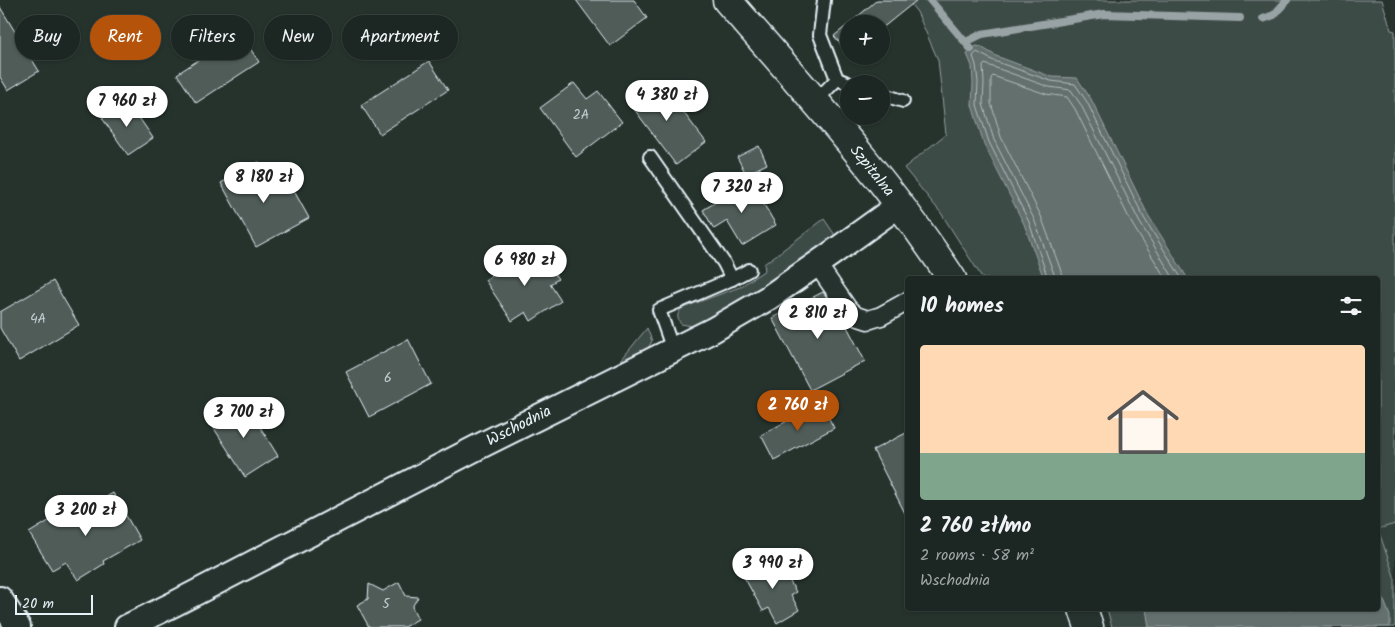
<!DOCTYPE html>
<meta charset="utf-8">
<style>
body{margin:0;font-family:Kalam,sans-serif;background:#29322f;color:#f1f3f6;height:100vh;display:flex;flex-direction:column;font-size:19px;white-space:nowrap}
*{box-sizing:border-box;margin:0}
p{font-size:16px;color:#a0a5a5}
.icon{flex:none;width:28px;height:28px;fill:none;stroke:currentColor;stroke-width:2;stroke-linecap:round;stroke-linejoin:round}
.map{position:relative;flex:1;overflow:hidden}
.sheet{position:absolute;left:905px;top:276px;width:475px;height:335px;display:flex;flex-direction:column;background:#1c2622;border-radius:5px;box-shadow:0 1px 4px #0004,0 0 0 1px #3a4340}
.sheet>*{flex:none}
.hud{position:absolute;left:15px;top:15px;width:475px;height:45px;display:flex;gap:10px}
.buttons{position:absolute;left:840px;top:15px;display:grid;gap:10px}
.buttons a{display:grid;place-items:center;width:50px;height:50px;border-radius:50%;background:#1c2622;box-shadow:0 1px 4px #0004,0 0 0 1px #3a4340;font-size:25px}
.scale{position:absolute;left:15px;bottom:12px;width:78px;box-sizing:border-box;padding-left:5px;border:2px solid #e8f1f8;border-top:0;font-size:14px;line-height:18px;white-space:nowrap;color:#e8f1f8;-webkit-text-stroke:4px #26332d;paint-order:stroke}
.price{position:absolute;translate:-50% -42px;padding:0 11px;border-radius:18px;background:#fff;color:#222;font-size:16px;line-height:32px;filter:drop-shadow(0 1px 2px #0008)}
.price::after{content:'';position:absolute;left:50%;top:30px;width:15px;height:11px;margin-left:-8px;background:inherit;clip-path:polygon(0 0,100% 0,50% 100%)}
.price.active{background:#b45309;color:#fff}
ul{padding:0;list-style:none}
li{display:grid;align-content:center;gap:10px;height:265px;padding:0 15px}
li+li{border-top:1px solid #3a4340}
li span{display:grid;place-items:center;height:155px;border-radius:5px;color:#555}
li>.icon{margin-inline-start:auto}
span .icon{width:90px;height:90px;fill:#fffc;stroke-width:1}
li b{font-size:21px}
h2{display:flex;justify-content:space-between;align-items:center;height:60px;padding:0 15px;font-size:21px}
.chip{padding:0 18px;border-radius:22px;background:#1c2622;box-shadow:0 1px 4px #0004,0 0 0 1px #3a4340;font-size:18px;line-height:45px}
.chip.active{background:#b45309;color:#fff}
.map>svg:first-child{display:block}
.built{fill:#333f3a}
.green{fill:#3e4b47;stroke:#939ea0}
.water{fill:#636f6d;stroke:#98a3a5}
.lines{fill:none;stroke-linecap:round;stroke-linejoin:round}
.shore{stroke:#b3bdc0;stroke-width:1}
.stream{stroke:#98a3a5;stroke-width:8}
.building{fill:#505c59;stroke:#e8f1f8}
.service-casing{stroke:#e8f1f8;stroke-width:16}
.pedestrian-casing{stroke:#e8f1f8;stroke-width:21}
.minor-casing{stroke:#e8f1f8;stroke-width:28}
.secondary-casing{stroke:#e8f1f8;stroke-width:31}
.service{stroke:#26332d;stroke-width:12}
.pedestrian{stroke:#26332d;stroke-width:18}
.minor{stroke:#26332d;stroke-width:24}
.secondary{stroke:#26332d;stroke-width:28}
.labels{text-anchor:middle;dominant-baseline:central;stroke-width:4;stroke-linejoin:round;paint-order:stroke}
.number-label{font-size:14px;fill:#c2ccd0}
.street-label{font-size:16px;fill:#e8f1f8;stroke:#26332d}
</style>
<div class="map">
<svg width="1395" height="627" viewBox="0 0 1395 627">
<rect width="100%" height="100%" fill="#26332d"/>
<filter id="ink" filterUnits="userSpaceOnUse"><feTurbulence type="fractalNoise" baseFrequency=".02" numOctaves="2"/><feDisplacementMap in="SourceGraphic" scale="10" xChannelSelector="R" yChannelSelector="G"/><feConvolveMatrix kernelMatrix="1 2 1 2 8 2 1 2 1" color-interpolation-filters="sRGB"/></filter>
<g filter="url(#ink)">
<path class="built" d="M 1395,524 L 1395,579 L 1378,529 Z"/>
<g class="green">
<path d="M 907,0 L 1382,0 L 1391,30 L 1395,31 L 1395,524 L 1378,529 L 1395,579 L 1395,627 L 1112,627 L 1107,609 L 1378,609 L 1378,279 L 983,279 L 941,213 L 904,168 L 946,134 L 938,60 L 917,12 Z"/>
<path d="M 824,219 L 835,235 L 799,262 L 742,300 L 692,326 L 681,324 C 676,317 677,314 682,308 L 740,287 L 765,270 L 764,264 Z"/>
<path d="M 647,328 L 652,341 L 648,348 L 617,365 Z"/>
</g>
<g class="water">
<path d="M 976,46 L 981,47 L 996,56 L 1052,77 L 1077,78 L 1091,99 L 1148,215 L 1188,279 L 1044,279 L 1024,224 L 984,144 L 972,105 L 973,83 L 972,66 L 967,54 Z"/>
<path d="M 1378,585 L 1390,616 L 1390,627 L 1149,627 L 1146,609 L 1378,609 Z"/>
</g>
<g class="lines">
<g class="shore">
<path d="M 1048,279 L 1029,222 L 989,142 L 977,105 L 978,82 L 976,65 L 973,56 L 977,52 L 994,61 L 1051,81 L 1075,84 L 1087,102 L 1144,218 L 1182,279"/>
<path d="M 1054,279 L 1054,274 L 1034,219 L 994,140 L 983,104 L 984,83 L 983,66 L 985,64 L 1049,87 L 1071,90 L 1081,105 L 1139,221 L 1174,279"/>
<path d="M 1062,279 L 1061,271 L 1041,216 L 1001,137 L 991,103 L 991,78 L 993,76 L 1046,94 L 1067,97 L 1075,109 L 1132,224 L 1166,279"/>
</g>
<g class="stream">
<path d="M 930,0 L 971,49"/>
<path d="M 1263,19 L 1274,15 L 1287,0"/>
<path d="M 966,42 L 982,34 L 1104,14 L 1240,18"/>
</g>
</g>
<g class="building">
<path d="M 576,0 L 634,0 L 647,18 L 610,46 Z"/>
<path d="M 877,0 L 917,0 L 881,29 L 881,24 L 849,24 Z"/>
<path d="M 0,7 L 39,71 L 8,90 L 0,77 Z"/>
<path d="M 849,24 L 849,54 L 834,36 Z"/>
<path d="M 240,33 L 259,62 L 196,103 L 177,74 Z"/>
<path d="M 429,61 L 448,90 L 380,134 L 361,105 Z"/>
<path d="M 658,79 L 706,142 L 676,165 L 628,101 Z"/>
<path d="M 574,83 L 587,99 L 598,91 L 622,122 L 576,157 L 540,108 Z"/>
<path d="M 127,100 L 153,138 L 128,155 L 102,118 Z"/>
<path d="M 759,146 L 767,164 L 746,174 L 737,157 Z"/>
<path d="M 259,162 L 274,189 L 289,182 L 309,218 L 256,247 L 221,183 Z"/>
<path d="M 750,181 L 776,225 L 742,246 L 727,221 L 714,229 L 703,210 Z"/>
<path d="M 530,251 L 537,262 L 544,258 L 558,279 L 550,284 L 561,301 L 531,321 L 526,312 L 512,321 L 485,280 Z"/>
<path d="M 53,281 L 79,325 L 19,361 L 0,328 L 0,312 Z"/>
<path d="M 823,292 L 843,319 L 865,361 L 810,390 L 772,318 Z"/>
<path d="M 408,339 L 431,384 L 369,417 L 346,372 Z"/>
<path d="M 244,401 L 278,456 L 245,477 L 210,422 Z"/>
<path d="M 821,403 L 834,428 L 774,460 L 761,435 Z"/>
<path d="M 908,432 L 908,519 L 873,450 Z"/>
<path d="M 113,493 L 140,540 L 103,561 L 104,564 L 78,580 L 66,562 L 52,570 L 29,533 L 70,508 L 75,516 Z"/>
<path d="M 773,559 L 779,569 L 782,568 L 796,592 L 791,595 L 799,610 L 777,623 L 769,608 L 763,611 L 743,575 Z"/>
<path d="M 399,582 L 406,596 L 418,597 L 412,607 L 418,619 L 404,627 L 369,627 L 357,605 L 368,599 L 369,584 L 383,591 Z"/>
</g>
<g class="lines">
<defs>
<g id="service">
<path d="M 837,79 L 850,84"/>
<path d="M 881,94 L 903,101"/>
<path d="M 815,102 L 837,79 L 820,35 L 824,0"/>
<path d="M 650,157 L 724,263 L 732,279"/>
<path d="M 673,350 L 659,310 L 732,279 L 749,270"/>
</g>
<path id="pedestrian" d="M 817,264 L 848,309 L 856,316 L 868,320 L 881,316 L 908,301"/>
<g id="minor">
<path d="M 0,599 L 18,627"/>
<path d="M 127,627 L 174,604 L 482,445 L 713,330 L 768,298 L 831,254 L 899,205"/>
</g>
<g id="secondary">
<path d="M 727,0 C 805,90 887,179 952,279"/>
<path d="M 1083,609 L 1089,627"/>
</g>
</defs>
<use href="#service" class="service-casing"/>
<use href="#pedestrian" class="pedestrian-casing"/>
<use href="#minor" class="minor-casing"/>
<use href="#secondary" class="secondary-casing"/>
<use href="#service" class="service"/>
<use href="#pedestrian" class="pedestrian"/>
<use href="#minor" class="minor"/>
<use href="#secondary" class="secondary"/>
</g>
</g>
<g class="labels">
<g class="number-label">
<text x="581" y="115">2A</text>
<text x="38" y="319">4A</text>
<text x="388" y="378">6</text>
<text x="386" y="604">5</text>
</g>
<g class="street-label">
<text transform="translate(872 171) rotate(51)">Szpitalna</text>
<text transform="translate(519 426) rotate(-27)">Wschodnia</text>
</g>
</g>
</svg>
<div class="buttons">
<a>+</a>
<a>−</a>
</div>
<div class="scale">20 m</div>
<b class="price" style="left:667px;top:122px">4 380 zł</b>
<b class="price" style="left:127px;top:128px">7 960 zł</b>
<b class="price" style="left:264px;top:204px">8 180 zł</b>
<b class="price" style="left:742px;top:214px">7 320 zł</b>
<b class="price" style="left:525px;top:287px">6 980 zł</b>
<b class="price" style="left:818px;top:340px">2 810 zł</b>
<b class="price active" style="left:798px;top:432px">2 760 zł</b>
<b class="price" style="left:244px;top:439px">3 700 zł</b>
<b class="price" style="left:86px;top:537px">3 200 zł</b>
<b class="price" style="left:773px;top:590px">3 990 zł</b>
<div class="hud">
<a class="chip">Buy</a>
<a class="chip active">Rent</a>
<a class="chip">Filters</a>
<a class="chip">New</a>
<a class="chip">Apartment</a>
</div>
<section class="sheet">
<h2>10 homes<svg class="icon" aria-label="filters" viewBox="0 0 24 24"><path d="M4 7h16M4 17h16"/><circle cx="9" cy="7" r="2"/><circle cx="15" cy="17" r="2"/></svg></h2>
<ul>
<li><span style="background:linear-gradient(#ffd9b3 70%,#7fa58c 0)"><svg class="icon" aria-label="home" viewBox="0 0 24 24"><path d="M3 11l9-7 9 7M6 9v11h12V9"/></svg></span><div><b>2 760 zł/mo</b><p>2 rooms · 58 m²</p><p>Wschodnia</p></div></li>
</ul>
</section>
</div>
